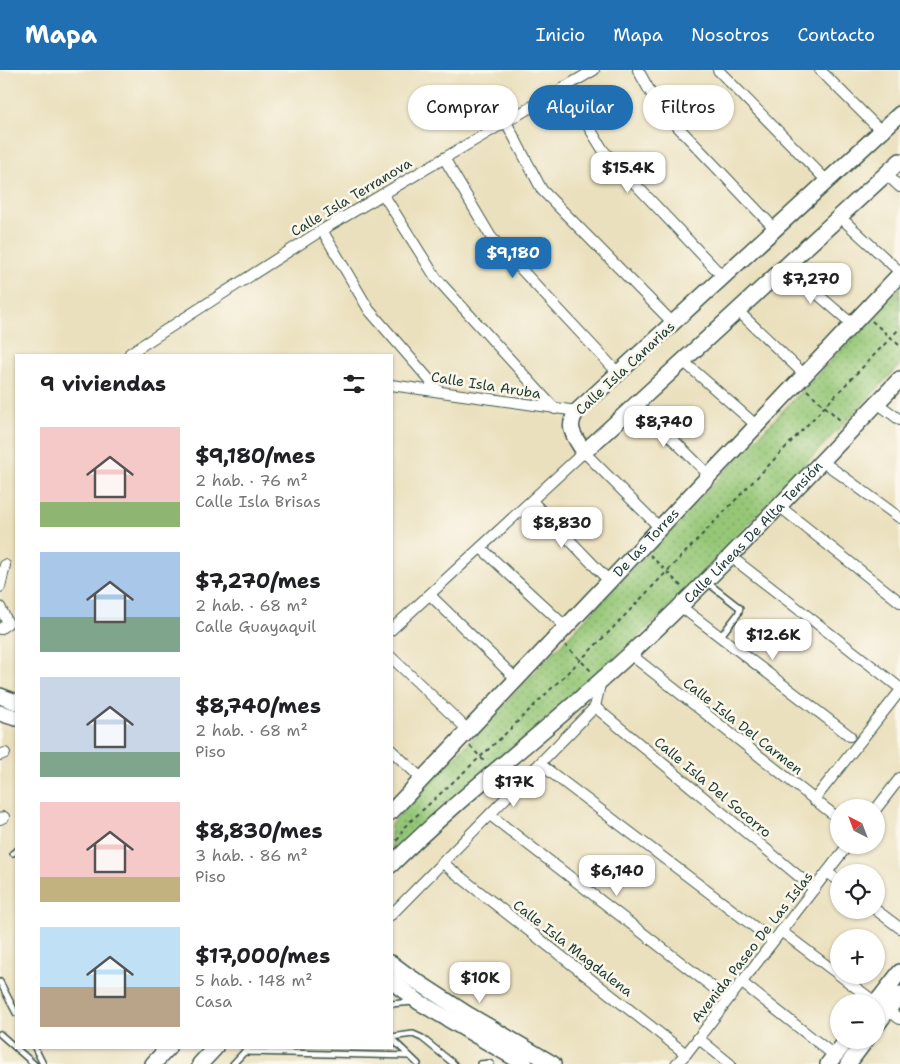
<!DOCTYPE html>
<html lang="es">
<meta charset="utf-8">
<style>
body{margin:0;font-family:"Shantell Sans",sans-serif;background:#f2f2f2;color:#202124;height:100vh;display:flex;flex-direction:column;font-size:19px;white-space:nowrap}
*{box-sizing:border-box;margin:0}
p{font-size:16px;color:#757577}
.icon{flex:none;width:28px;height:28px;fill:none;stroke:currentColor;stroke-width:2;stroke-linecap:round;stroke-linejoin:round}
.map{position:relative;flex:1;overflow:hidden}
.details{position:absolute;left:15px;top:284px;width:378px;height:695px;display:flex;flex-direction:column;background:#fff;border-radius:0px;box-shadow:0 1px 4px #0004}
.details>*{flex:none}
.banner{position:absolute;left:408px;top:15px;width:418px;height:45px;display:flex;gap:10px}
.needle{width:32px;rotate:318deg}
.controls{position:absolute;left:830px;top:729px;display:grid;gap:10px}
.controls a{display:grid;place-items:center;width:55px;height:55px;border-radius:50%;background:#fff;box-shadow:0 1px 4px #0004;font-size:25px}
.price{position:absolute;translate:-50% -42px;padding:0 11px;border-radius:10px;background:#fff;color:#222;font-size:16px;line-height:32px;filter:drop-shadow(0 1px 2px #0008)}
.price::after{content:'';position:absolute;left:50%;top:30px;width:15px;height:11px;margin-left:-8px;background:inherit;clip-path:polygon(0 0,100% 0,50% 100%)}
.price.active{background:#1f6fb2;color:#fff}
ul{padding:0;list-style:none}
li{display:flex;align-items:center;gap:15px;height:125px;padding:0 25px}
li span{display:grid;place-items:center;flex:none;width:140px;height:100px;border-radius:0px;color:#555}
li>.icon{margin-inline-start:auto}
span .icon{width:60px;height:60px;fill:#fffc;stroke-width:1}
li b{font-size:21px}
h2{display:flex;justify-content:space-between;align-items:center;height:60px;padding:0 25px;font-size:21px}
.pill{padding:0 18px;border-radius:22px;background:#fff;box-shadow:0 1px 4px #0004;font-size:18px;line-height:45px}
.pill.active{background:#1f6fb2;color:#fff}
header{display:flex;align-items:center;gap:30px;box-sizing:border-box;height:70px;padding:0 25px;background:#1f6fb2;color:#fff}
header strong{font-size:24px}
nav{display:flex;gap:28px;margin-inline-start:auto;font-size:18px}
.map>svg:first-child{display:block}
.park{fill:url(#park-dots);stroke:#5a8256}
.lines{fill:none;stroke-linecap:round;stroke-linejoin:round}
.lane-casing{stroke:#3d5549;stroke-width:8}
.street-casing{stroke:#3d5549;stroke-width:12}
.secondary-casing{stroke:#3d5549;stroke-width:18}
.path{stroke:#3d5549;stroke-width:2;stroke-dasharray:4 4;stroke-linecap:butt}
.lane{stroke:#fff;stroke-width:5}
.street{stroke:#fff;stroke-width:10}
.secondary{stroke:#fff;stroke-width:15}
.labels{text-anchor:middle;dominant-baseline:central;stroke-width:5;stroke-linejoin:round;paint-order:stroke}
.street-label{font-size:14px;fill:#1f3d34;stroke:#fbf7ec}
</style>
<header>
<strong>Mapa</strong>
<nav><a>Inicio</a><a>Mapa</a><a>Nosotros</a><a>Contacto</a></nav>
</header>
<div class="map">
<svg width="900" height="994" viewBox="0 0 900 994">
<defs>
<pattern id="park-dots" width="8" height="8" patternUnits="userSpaceOnUse" patternTransform="scale(1.25)"><rect width="8" height="8" fill="#95c777"/><path d="M2 2h.1M6 6h.1" fill="none" stroke="#79a362" stroke-width="1.8" stroke-linecap="round"/></pattern>
</defs>
<rect width="100%" height="100%" fill="#fbf7ec"/>
<filter id="ink" filterUnits="userSpaceOnUse"><feTurbulence type="fractalNoise" baseFrequency=".02" numOctaves="2"/><feDisplacementMap in="SourceGraphic" scale="10" xChannelSelector="R" yChannelSelector="G"/><feConvolveMatrix kernelMatrix="1 2 1 2 8 2 1 2 1" color-interpolation-filters="sRGB"/></filter>
<filter id="wash" filterUnits="userSpaceOnUse"><feTurbulence type="fractalNoise" baseFrequency=".0096" numOctaves="4" result="noise"/><feDisplacementMap in="SourceGraphic" scale="20" xChannelSelector="R" yChannelSelector="G"/><feGaussianBlur stdDeviation="1.12" result="paint"/><feColorMatrix in="noise" values="0 0 0 0 0 0 0 0 0 0 0 0 0 0 0 0 0 1.4 0 .05"/><feComposite in="paint" operator="in"/></filter>
<g filter="url(#wash)">
<rect width="100%" height="100%" fill="#eae0bd"/>
<path class="park" d="M 900,217 L 900,295 L 652,554 L 562,635 L 414,762 L 391,785 L 391,754 Z"/>
</g>
<g filter="url(#ink)">
<g class="lines">
<defs>
<g id="lane">
<path d="M 708,513 L 740,538 L 738,544 L 720,567"/>
<path d="M 13,783 L 16,781"/>
<path d="M 0,912 L 16,943"/>
<path d="M 391,934 L 413,932"/>
<path d="M 0,964 L 34,994"/>
<path d="M 391,967 L 413,964 L 422,968 L 454,994"/>
<path d="M 391,968 L 418,994"/>
<path d="M 35,978 L 43,994"/>
<path d="M 244,982 L 409,986"/>
<path d="M 233,994 L 248,978"/>
<path d="M 480,994 L 489,993 L 491,994"/>
</g>
<g id="street">
<path d="M 638,0 L 658,36 L 775,159"/>
<path d="M 718,0 L 827,111"/>
<path d="M 820,0 L 881,61"/>
<path d="M 564,17 L 603,80 L 723,207"/>
<path d="M 506,52 L 542,120 L 673,253"/>
<path d="M 444,88 L 491,167 L 618,303"/>
<path d="M 886,104 L 900,117"/>
<path d="M 383,124 L 436,208 L 555,339"/>
<path d="M 840,147 L 900,202"/>
<path d="M 322,160 L 369,240 L 439,321"/>
<path d="M 786,197 L 852,254"/>
<path d="M 738,241 L 805,305"/>
<path d="M 130,283 L 322,160 L 594,0"/>
<path d="M 683,291 L 756,355"/>
<path d="M 391,315 L 577,341"/>
<path d="M 877,333 L 900,350"/>
<path d="M 637,334 L 709,405"/>
<path d="M 822,391 L 900,448"/>
<path d="M 532,431 L 609,511"/>
<path d="M 779,436 L 900,532"/>
<path d="M 481,478 L 566,557"/>
<path d="M 730,486 L 900,618"/>
<path d="M 0,517 L 5,495"/>
<path d="M 430,525 L 516,609"/>
<path d="M 680,536 L 850,666"/>
<path d="M 0,537 L 8,553 L 0,559"/>
<path d="M 391,560 L 584,382 L 659,457"/>
<path d="M 630,584 L 839,749"/>
<path d="M 391,587 L 468,660"/>
<path d="M 595,637 L 814,819"/>
<path d="M 391,680 L 422,709"/>
<path d="M 0,685 L 5,683"/>
<path d="M 540,694 L 773,871"/>
<path d="M 814,730 L 900,621"/>
<path d="M 876,739 L 900,708"/>
<path d="M 490,745 L 728,929"/>
<path d="M 0,749 L 4,747"/>
<path d="M 444,794 L 686,984"/>
<path d="M 827,802 L 839,811"/>
<path d="M 876,840 L 900,858"/>
<path d="M 391,845 L 595,637 L 601,610"/>
<path d="M 781,861 L 875,932"/>
<path d="M 741,912 L 835,986"/>
<path d="M 882,937 L 900,949"/>
<path d="M 698,968 L 730,994"/>
<path d="M 676,994 L 686,984 L 848,775"/>
</g>
<g id="secondary">
<path d="M 900,44 L 577,341 C 565,358 575,367 584,382 L 900,91"/>
<path d="M 0,626 L 16,632"/>
<path d="M 0,643 L 16,648"/>
<path id="s1" d="M 391,742 L 900,204"/>
<path id="s2" d="M 391,795 C 466,720 552,657 629,585 C 724,497 811,402 900,309"/>
<path d="M 391,893 L 407,905 L 467,944 L 553,994"/>
<path d="M 391,911 L 419,932 L 525,994"/>
<path d="M 876,933 L 900,902"/>
<path d="M 876,956 L 900,924"/>
<path d="M 153,994 L 168,978"/>
<path d="M 200,994 L 215,978"/>
<path d="M 828,994 L 847,970"/>
<path d="M 848,994 L 866,970"/>
</g>
</defs>
<use href="#lane" class="lane-casing"/>
<use href="#street" class="street-casing"/>
<use href="#secondary" class="secondary-casing"/>
<g class="path">
<path d="M 872,251 L 900,276"/>
<path d="M 807,320 L 842,352"/>
<path d="M 650,485 L 682,517"/>
<path d="M 565,575 L 592,602"/>
<path d="M 470,676 L 485,692"/>
<path d="M 391,776 L 401,766 L 402,759 L 503,666 L 609,562 L 900,258"/>
</g>
<use href="#lane" class="lane"/>
<use href="#street" class="street"/>
<use href="#secondary" class="secondary"/>
</g>
</g>
<g class="labels">
<g class="street-label">
<text transform="translate(351 127) rotate(-31)">Calle Isla Terranova</text>
<text transform="translate(625 298) rotate(-43)">Calle Isla Canarias</text>
<text transform="translate(486 315) rotate(9)">Calle Isla Aruba</text>
<text stroke="none"><textPath href="#s2" startOffset="492">Calle Líneas De Alta Tensión</textPath></text>
<text stroke="none"><textPath href="#s1" startOffset="371">De las Torres</textPath></text>
<text transform="translate(743 656) rotate(38)">Calle Isla Del Carmen</text>
<text transform="translate(713 717) rotate(40)">Calle Isla Del Socorro</text>
<text transform="translate(752 877) rotate(-52)">Avenida Paseo De Las Islas</text>
<text transform="translate(573 878) rotate(38)">Calle Isla Magdalena</text>
</g>
</g>
</svg>
<div class="controls">
<a><svg class="needle" viewBox="-14 -14 28 28"><path d="M0-13l5 13h-10z" fill="#e53935"/><path d="M0 13l5-13h-10z" fill="#757577"/></svg></a>
<a><svg class="icon" aria-label="locate" viewBox="0 0 24 24"><circle cx="12" cy="12" r="6"/><path d="M12 2v4M12 18v4M2 12h4M18 12h4"/></svg></a>
<a>+</a>
<a>−</a>
</div>
<b class="price" style="left:628px;top:124px">$15.4K</b>
<b class="price active" style="left:513px;top:209px">$9,180</b>
<b class="price" style="left:811px;top:235px">$7,270</b>
<b class="price" style="left:664px;top:378px">$8,740</b>
<b class="price" style="left:562px;top:479px">$8,830</b>
<b class="price" style="left:773px;top:591px">$12.6K</b>
<b class="price" style="left:514px;top:738px">$17K</b>
<b class="price" style="left:617px;top:827px">$6,140</b>
<b class="price" style="left:480px;top:934px">$10K</b>
<div class="banner">
<a class="pill">Comprar</a>
<a class="pill active">Alquilar</a>
<a class="pill">Filtros</a>
</div>
<section class="details">
<h2>9 viviendas<svg class="icon" aria-label="filters" viewBox="0 0 24 24"><path d="M4 7h16M4 17h16"/><circle cx="9" cy="7" r="2"/><circle cx="15" cy="17" r="2"/></svg></h2>
<ul>
<li><span style="background:linear-gradient(#f6c9c9 75%,#8fb573 0)"><svg class="icon" aria-label="home" viewBox="0 0 24 24"><path d="M3 11l9-7 9 7M6 9v11h12V9"/></svg></span><div><b>$9,180/mes</b><p>2 hab. · 76 m²</p><p>Calle Isla Brisas</p></div></li>
<li><span style="background:linear-gradient(#a9c7e8 65%,#7fa58c 0)"><svg class="icon" aria-label="home" viewBox="0 0 24 24"><path d="M3 11l9-7 9 7M6 9v11h12V9"/></svg></span><div><b>$7,270/mes</b><p>2 hab. · 68 m²</p><p>Calle Guayaquil</p></div></li>
<li><span style="background:linear-gradient(#c9d6e8 75%,#7fa58c 0)"><svg class="icon" aria-label="home" viewBox="0 0 24 24"><path d="M3 11l9-7 9 7M6 9v11h12V9"/></svg></span><div><b>$8,740/mes</b><p>2 hab. · 68 m²</p><p>Piso</p></div></li>
<li><span style="background:linear-gradient(#f6c9c9 75%,#c2b280 0)"><svg class="icon" aria-label="home" viewBox="0 0 24 24"><path d="M3 11l9-7 9 7M6 9v11h12V9"/></svg></span><div><b>$8,830/mes</b><p>3 hab. · 86 m²</p><p>Piso</p></div></li>
<li><span style="background:linear-gradient(#bfe0f5 60%,#b9a48a 0)"><svg class="icon" aria-label="home" viewBox="0 0 24 24"><path d="M3 11l9-7 9 7M6 9v11h12V9"/></svg></span><div><b>$17,000/mes</b><p>5 hab. · 148 m²</p><p>Casa</p></div></li>
</ul>
</section>
</div>
